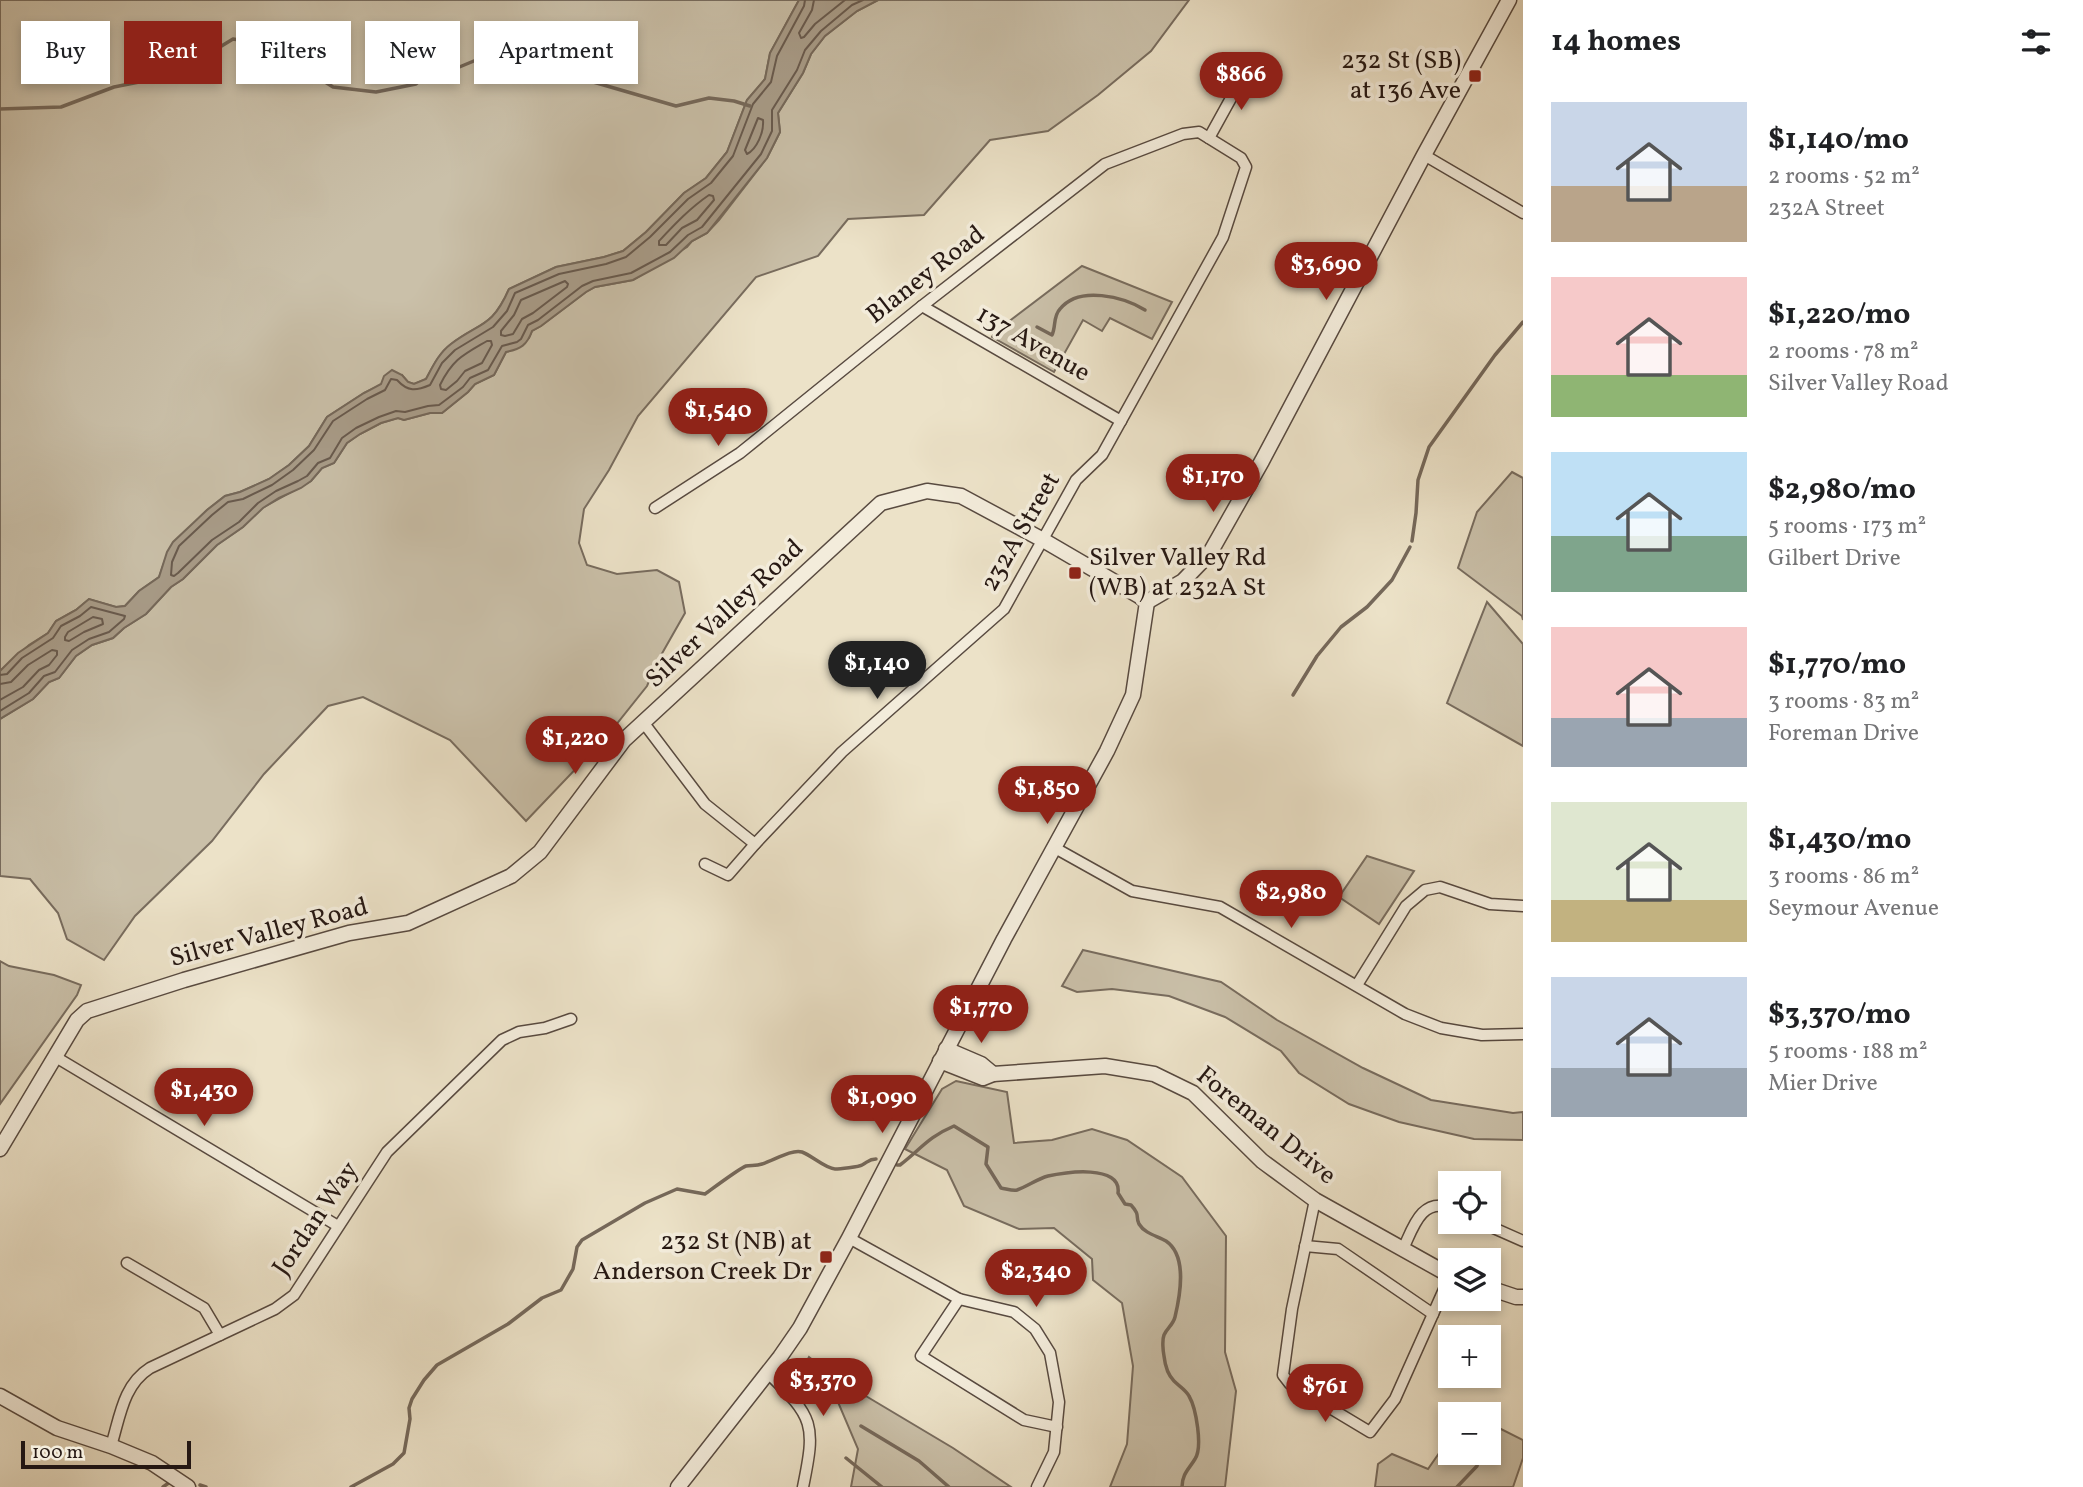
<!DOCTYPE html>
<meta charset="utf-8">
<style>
body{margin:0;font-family:Vollkorn,serif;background:#f2f2f2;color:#202124;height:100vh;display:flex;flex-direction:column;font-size:26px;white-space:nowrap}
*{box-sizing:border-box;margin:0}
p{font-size:23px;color:#757577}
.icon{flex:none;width:38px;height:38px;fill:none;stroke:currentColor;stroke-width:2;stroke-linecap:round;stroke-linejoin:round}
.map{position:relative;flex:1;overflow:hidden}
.sheet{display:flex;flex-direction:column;background:#fff;width:560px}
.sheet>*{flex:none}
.guide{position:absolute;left:21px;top:21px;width:665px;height:63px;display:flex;gap:14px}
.tools{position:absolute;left:1438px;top:1171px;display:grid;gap:14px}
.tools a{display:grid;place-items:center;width:63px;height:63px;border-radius:0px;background:#fff;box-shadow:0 4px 10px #0003;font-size:35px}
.scale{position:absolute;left:21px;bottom:18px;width:170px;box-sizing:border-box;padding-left:7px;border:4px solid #261813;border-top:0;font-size:19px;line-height:24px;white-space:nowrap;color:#261813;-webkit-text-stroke:5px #f3ecdb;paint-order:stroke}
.price{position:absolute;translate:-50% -60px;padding:0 16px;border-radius:24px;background:#8f2418;color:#fff;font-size:23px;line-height:46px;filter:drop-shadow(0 2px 4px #0008)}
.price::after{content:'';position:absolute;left:50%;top:42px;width:21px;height:16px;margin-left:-10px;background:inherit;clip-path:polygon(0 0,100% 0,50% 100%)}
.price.active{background:#222;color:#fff}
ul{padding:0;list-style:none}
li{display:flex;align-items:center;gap:21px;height:175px;padding:0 28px}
li span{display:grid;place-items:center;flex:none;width:196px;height:140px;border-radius:0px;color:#555}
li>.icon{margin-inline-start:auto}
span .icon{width:84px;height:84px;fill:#fffc;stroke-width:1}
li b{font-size:30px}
h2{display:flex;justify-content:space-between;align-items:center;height:84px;padding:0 28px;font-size:30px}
.tag{padding:0 24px;border-radius:0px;background:#fff;box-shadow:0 4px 10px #0003;font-size:24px;line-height:63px}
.tag.active{background:#8f2418;color:#fff}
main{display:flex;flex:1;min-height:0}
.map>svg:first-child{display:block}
.green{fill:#cac0a9;stroke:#786c5e;stroke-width:2}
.water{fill:#a99d8a;stroke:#75685a;stroke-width:2}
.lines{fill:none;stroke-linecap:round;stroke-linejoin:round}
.shore{stroke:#685a4e;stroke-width:2}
.stream{stroke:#75685a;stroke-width:3.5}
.minor-casing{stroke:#584a40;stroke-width:13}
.tertiary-casing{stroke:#584a40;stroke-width:17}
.minor{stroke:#f3ecdb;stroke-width:10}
.tertiary{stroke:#f3ecdb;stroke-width:14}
.poi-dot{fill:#8f2418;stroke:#f3ecdb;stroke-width:2.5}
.labels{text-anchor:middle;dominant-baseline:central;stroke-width:7;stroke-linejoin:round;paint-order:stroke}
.poi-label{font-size:26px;fill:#261813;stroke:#f3ecdb;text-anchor:end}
.street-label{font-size:26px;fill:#261813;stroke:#f3ecdb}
</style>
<main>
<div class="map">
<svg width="1523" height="1487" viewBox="0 0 1523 1487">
<rect width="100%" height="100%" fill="#ece2c8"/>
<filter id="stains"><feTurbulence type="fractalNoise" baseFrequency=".00286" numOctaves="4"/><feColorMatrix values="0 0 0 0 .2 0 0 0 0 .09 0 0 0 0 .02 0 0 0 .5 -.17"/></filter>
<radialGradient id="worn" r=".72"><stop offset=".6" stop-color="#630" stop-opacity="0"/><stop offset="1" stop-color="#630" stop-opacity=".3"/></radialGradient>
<g class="green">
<path d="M 0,0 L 799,0 L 770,53 L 765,79 L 747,100 L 727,152 L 706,178 L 684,193 L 646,232 L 623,251 L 604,257 L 556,267 L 509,289 C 492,328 480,322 451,344 C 439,353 433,366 426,379 L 414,384 L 408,382 L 402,375 L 364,393 L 327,417 L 309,446 L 289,465 L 269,479 L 240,492 L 225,496 L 207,510 L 197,520 L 165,560 L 159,577 L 139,591 L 125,606 L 116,607 L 89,599 L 76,610 L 56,621 L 48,633 L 29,645 L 0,671 Z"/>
<path d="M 878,0 L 1189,0 L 1151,51 L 1098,95 L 1048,131 L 990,140 L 924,215 L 848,219 L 818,256 L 756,277 L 638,416 L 609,470 L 584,509 L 579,543 L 587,565 L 617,574 L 657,570 L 679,582 L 685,613 L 660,657 L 647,686 L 607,736 L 526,821 L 450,740 L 363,697 L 328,706 L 264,774 L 212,841 L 135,916 L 104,960 L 67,939 L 58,913 L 30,879 L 0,876 L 0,719 L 33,699 L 49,682 L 59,678 L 76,656 L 92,645 L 113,638 L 124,628 L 146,614 L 171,587 L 183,579 L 217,545 L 243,527 L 262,508 L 311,481 L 322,468 L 334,463 L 347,443 L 360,434 L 381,423 L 398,418 L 404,420 L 430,413 L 442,413 L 468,392 L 475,384 L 494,375 L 506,352 L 529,338 L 532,331 L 541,326 L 586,292 L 595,287 L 633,280 L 687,247 L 692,241 L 707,233 L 719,220 L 767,158 L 780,132 L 778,113 L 803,73 L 811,54 L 825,36 L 857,11 Z"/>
<path d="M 1082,266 L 1172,302 L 1152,339 L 1110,318 L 1102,331 L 1083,320 L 1054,372 L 992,337 L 995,332 Z"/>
<path d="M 1512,472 L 1523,478 L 1523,620 L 1522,616 L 1458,568 L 1477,512 Z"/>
<path d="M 1487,602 L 1523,644 L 1523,746 L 1447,703 Z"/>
<path d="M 1367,856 L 1414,871 L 1379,924 L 1339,897 Z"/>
<path d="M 1083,950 L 1221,982 L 1277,1020 L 1363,1068 L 1431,1100 L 1513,1113 L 1523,1112 L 1523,1140 L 1474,1139 L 1399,1122 L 1349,1104 L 1299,1073 L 1281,1051 L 1225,1017 L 1169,996 L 1112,989 L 1077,992 L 1062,986 Z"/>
<path d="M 0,961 L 9,966 L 54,975 L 81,985 L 77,995 L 0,1104 Z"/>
<path d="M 956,1081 L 1007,1092 L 1014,1143 L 1052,1140 L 1092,1129 L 1127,1140 L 1182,1177 L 1226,1236 L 1225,1352 L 1236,1391 L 1225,1487 L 1110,1487 L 1127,1444 L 1133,1366 L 1122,1303 L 1093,1280 L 1092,1259 L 1054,1228 L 1019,1229 L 964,1206 L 947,1170 L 905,1149 L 942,1089 Z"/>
<path d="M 809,1357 L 834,1377 L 953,1448 L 1011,1487 L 851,1487 L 858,1449 L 838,1402 L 803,1368 Z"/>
<path d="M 1489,1423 L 1523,1440 L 1523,1458 L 1513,1487 L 1375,1487 L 1378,1464 L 1392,1454 L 1428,1469 L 1451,1436 L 1451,1452 L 1489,1452 Z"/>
</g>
<path class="water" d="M 799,0 L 878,0 L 857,11 L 825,36 L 811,54 L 803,73 L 778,113 L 780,132 L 767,158 L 707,233 L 692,241 L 674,258 L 633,280 L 595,287 L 586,292 L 541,326 L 532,331 C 527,345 521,349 506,352 L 494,375 L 475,384 L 468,392 L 442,413 L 430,413 L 404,420 L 398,418 L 381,423 L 360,434 L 347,443 L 334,463 L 322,468 L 311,481 L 301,488 L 279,498 L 263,508 L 243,527 L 217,545 L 183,579 L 171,587 L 146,614 L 124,628 L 113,638 L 92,645 L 76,656 L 59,678 L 49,682 L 33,699 L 0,719 L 0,671 L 18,653 L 48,633 L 56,621 L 76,610 L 89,599 L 116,607 L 125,606 L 139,591 L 159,577 L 167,552 L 173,542 L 207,510 L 225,496 L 240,492 L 269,479 L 289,465 L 309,446 L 327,417 L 364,393 L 381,384 L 384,376 L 392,370 L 402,375 L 408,382 L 414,384 L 426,379 C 433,366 439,353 451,344 C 480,322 492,328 509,289 L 556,267 L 604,257 L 623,251 L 646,232 L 684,193 L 706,178 L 727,152 L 747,100 L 765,79 L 770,53 Z"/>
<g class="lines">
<g class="shore">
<path d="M 805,0 L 804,6 L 777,56 L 771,82 L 753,104 L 733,156 L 711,183 L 688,199 L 650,237 L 626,257 L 606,264 L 559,274 L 515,293 L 507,311 L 493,327 L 455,350 L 442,363 L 430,385 C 416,391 408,392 397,380 L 391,379 L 385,390 L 367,399 L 333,421 L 314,450 L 293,470 L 272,485 L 243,499 L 228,502 L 212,515 L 179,546 L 172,562 L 171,575 L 174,576 L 178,573 L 212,540 L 239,522 L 258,503 L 276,491 L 298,481 L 307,476 L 318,463 L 330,458 L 342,438 L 356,428 L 379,417 L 396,411 L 405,412 L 428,406 L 439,405 L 463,387 L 470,378 L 488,370 L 502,346 L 517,342 L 521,339 L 528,325 L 538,320 L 582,286 L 593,281 L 631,273 L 670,252 L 688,235 L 702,227 L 761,154 L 772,131 L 772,110 L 797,70 L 805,50 L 821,31 L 852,5 L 863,0"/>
<path d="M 814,0 L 812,10 L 799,33 L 801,38 L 804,37 L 815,24 L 845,0"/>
<path d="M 758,118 L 763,120 C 764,132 757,149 747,154 L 745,150 Z"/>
<path d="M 709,195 L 713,196 L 714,200 L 697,220 L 682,228 L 666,245 L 659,245 L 659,241 C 675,224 690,208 709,195 Z"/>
<path d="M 565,281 L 568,284 L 567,287 L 533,313 L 522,319 L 513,334 L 505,336 L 501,335 L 501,331 L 514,315 L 521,300 Z"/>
<path d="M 487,341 L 491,341 L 492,345 L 482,363 L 465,371 L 457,381 L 446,390 L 441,389 L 440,385 C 453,359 463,355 487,341 Z"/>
<path d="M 93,617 L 102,619 L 103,624 L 84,632 L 69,641 L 65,640 L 65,637 L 68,632 Z"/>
<path d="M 0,675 L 7,674 L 22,658 L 53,638 L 61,626 L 80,616 L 91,607 L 125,616 L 124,619 L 109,632 L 89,639 L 72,650 L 55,672 L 44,676 L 29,693 L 0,711"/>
<path d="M 0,684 L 11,682 L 28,665 L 52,650 L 57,651 L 57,655 L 49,665 L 39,670 L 23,687 L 0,700"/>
</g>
<g class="stream">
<path d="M 0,109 L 61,107 L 114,87 L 174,75 L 233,39 L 263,44 L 285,63 L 306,70 L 333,87 L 376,92 L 416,84 L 428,74 L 445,73 L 505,48 L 576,77 L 676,106 L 709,98 L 734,101 L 750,106"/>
<path d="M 1037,327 L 1052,335 C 1056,327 1053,316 1060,309 C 1079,285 1124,297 1145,310"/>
<path d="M 1412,541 L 1416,513 L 1418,480 L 1429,447 L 1495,355 L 1523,322"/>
<path d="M 1293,695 L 1317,656 L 1341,627 L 1367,607 L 1392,580 L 1410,547"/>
<path d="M 897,1165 L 900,1165 C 921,1149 928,1137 954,1126 L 988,1147 L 986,1164 L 1001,1188 C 1007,1189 1013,1191 1017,1190 C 1028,1186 1037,1179 1048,1176 C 1064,1172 1122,1164 1118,1193 L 1125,1204 L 1131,1205 C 1141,1216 1135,1216 1139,1224 C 1145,1234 1158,1236 1166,1241 C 1188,1256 1180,1296 1175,1317 C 1173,1325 1167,1328 1164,1335 C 1162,1340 1163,1351 1164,1356 C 1165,1365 1168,1375 1174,1381 C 1179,1386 1186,1390 1189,1396 C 1196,1408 1203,1447 1195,1459 C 1189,1469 1182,1474 1182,1487"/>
<path d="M 1489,1419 L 1497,1408"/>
<path d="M 861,1426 L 919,1461 L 949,1487"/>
<path d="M 846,1458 L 882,1487"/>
<path d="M 200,1485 L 206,1487"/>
<path d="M 163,1487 L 170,1482"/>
<path d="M 351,1487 L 393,1464 L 404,1453 L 410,1419 L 409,1408 L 412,1399 L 424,1380 L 437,1365 L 508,1324 L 542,1298 L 561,1290 L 573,1269 L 577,1247 L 582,1240 L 645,1203 L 677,1189 L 705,1194 C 712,1189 740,1168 746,1166 C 751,1165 756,1166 762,1164 C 773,1161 791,1149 802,1152 C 811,1155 826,1169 835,1169 C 839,1169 859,1167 862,1165 C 868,1162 869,1159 876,1159"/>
<path d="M 1457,1487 L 1477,1466 L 1480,1452"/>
</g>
<defs>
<g id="minor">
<path d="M 1209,138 L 1246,71"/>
<path d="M 1424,155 L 1523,213"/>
<path d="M 922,306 L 1121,421"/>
<path d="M 655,508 L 740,453 L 922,306 L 1105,164 L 1183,134 L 1199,132 L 1241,158 L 1246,167 L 1223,237 L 1102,455 L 1076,480 L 1004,609 L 842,752 L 755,844 L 728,875 L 705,864"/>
<path d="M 643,722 L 705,804 L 755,844"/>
<path d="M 1055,848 L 1132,891 L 1220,907 L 1405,1014 L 1441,1028 L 1482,1035 L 1523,1034"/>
<path d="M 1357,985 L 1406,906 L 1425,890 L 1440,887 L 1490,904 L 1523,906"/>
<path d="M 54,1056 L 338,1226"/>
<path d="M 1315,1200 L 1292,1309 L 1283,1375 L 1290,1384 L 1370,1432 L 1395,1399 L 1450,1276"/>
<path d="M 1480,1222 L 1523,1241"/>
<path d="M 849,1238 L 959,1299 L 1014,1312 L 1035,1329 L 1050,1353 L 1059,1402 L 1054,1452 L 1037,1487"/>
<path d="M 1305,1246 L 1338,1249 L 1433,1314"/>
<path d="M 1403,1249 C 1413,1228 1421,1197 1451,1208"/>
<path d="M 127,1263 L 204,1308 L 220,1335"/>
<path d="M 959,1299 L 921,1356 L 1024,1420 L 1057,1427"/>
<path d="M 768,1373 C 814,1418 816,1424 803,1487"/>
<path d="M 111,1446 C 120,1417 123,1385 150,1368 L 275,1309 L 294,1295 L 387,1152 L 502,1040 L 519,1032 L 545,1028 L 571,1019"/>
</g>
<g id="tertiary">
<path d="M 1147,602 L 1183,581 L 1210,553 L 1262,461 L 1424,155 L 1509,0"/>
<path d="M 946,1049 L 981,1064 L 993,1074"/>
<path d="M 940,1061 L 983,1078 L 993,1074 L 1105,1066 L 1154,1074 L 1193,1093 L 1262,1161 L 1315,1200 L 1451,1276"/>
<path d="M 0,1149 L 77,1020 L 87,1011 L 184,980 L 349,933 L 408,923 L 511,876 L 540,852 L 624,740 L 881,503 L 927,491 L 961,496 L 1043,540 L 1139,596 L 1147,602"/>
<path d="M 1489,1288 L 1516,1297 L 1523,1297"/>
<path d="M 0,1396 L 57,1428 L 111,1446 L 152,1463 L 188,1487"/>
<path d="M 678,1487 L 780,1357 L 800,1328 L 849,1238 L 1004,939 L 1107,751 L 1133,695 L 1147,602"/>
</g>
</defs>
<use href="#minor" class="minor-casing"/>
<use href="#tertiary" class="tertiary-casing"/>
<use href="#minor" class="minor"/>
<use href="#tertiary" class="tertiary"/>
</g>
<g class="poi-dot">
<rect x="1468" y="69" width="14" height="14" rx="3.5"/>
<rect x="1068" y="566" width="14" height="14" rx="3.5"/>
<rect x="819" y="1250" width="14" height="14" rx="3.5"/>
</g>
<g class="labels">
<g class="poi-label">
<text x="1461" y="61">232 St (SB)<tspan x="1461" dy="30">at 136 Ave</tspan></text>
<text x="1089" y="558" text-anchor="start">Silver Valley Rd<tspan x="1089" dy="30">(WB) at 232A St</tspan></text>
<text x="812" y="1242">232 St (NB) at<tspan x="812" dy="30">Anderson Creek Dr</tspan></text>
</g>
<g class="street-label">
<text transform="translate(926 275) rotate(-38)">Blaney Road</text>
<text transform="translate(1033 344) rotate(30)">137 Avenue</text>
<text transform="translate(1021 532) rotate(-60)">232A Street</text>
<text transform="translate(725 614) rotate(-43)">Silver Valley Road</text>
<text transform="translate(269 933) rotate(-15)">Silver Valley Road</text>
<text transform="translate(1266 1126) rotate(39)">Foreman Drive</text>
<text transform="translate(316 1219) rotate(-56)">Jordan Way</text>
</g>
</g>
<rect width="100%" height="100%" filter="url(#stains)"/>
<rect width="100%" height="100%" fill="url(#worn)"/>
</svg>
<div class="tools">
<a><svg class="icon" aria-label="locate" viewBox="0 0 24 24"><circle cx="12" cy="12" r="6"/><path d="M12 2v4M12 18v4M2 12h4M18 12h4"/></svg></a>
<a><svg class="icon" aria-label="layers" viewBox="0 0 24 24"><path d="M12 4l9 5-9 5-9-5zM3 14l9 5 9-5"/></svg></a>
<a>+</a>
<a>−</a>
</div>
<div class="scale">100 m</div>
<b class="price" style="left:1241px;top:112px">$866</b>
<b class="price" style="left:1326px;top:302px">$3,690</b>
<b class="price" style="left:718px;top:448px">$1,540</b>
<b class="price" style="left:1213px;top:514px">$1,170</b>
<b class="price active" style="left:877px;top:701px">$1,140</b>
<b class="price" style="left:575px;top:776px">$1,220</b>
<b class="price" style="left:1047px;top:826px">$1,850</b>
<b class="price" style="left:1291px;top:930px">$2,980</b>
<b class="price" style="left:981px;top:1045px">$1,770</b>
<b class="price" style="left:204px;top:1128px">$1,430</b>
<b class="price" style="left:882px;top:1135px">$1,090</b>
<b class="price" style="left:1036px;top:1309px">$2,340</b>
<b class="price" style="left:823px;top:1418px">$3,370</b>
<b class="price" style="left:1325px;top:1424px">$761</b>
<div class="guide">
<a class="tag">Buy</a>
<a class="tag active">Rent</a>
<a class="tag">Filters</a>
<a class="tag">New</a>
<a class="tag">Apartment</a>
</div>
</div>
<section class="sheet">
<h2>14 homes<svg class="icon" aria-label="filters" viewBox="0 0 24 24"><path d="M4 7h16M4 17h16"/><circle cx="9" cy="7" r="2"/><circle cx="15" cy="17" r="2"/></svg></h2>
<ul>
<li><span style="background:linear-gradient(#c9d6e8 60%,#b9a48a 0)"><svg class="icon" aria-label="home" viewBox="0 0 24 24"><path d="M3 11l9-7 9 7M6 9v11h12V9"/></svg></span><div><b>$1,140/mo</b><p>2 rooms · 52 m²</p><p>232A Street</p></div></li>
<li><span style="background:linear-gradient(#f6c9c9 70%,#8fb573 0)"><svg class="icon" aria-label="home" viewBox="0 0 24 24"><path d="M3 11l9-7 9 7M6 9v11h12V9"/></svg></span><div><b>$1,220/mo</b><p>2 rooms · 78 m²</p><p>Silver Valley Road</p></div></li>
<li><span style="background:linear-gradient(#bfe0f5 60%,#7fa58c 0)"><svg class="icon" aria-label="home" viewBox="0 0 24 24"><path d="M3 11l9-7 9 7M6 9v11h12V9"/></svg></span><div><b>$2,980/mo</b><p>5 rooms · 173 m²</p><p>Gilbert Drive</p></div></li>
<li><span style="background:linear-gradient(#f6c9c9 65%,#9aa5b1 0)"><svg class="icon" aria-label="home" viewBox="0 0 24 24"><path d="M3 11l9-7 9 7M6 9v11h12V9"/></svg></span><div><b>$1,770/mo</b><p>3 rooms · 83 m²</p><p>Foreman Drive</p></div></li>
<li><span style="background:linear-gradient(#dfe7d0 70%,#c2b280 0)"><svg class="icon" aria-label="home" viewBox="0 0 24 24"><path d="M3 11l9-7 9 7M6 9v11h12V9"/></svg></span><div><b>$1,430/mo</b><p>3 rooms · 86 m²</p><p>Seymour Avenue</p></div></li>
<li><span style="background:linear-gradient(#c9d6e8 65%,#9aa5b1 0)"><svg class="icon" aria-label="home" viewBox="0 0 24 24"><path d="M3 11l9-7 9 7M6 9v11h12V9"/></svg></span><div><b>$3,370/mo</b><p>5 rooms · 188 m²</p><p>Mier Drive</p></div></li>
</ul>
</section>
</main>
